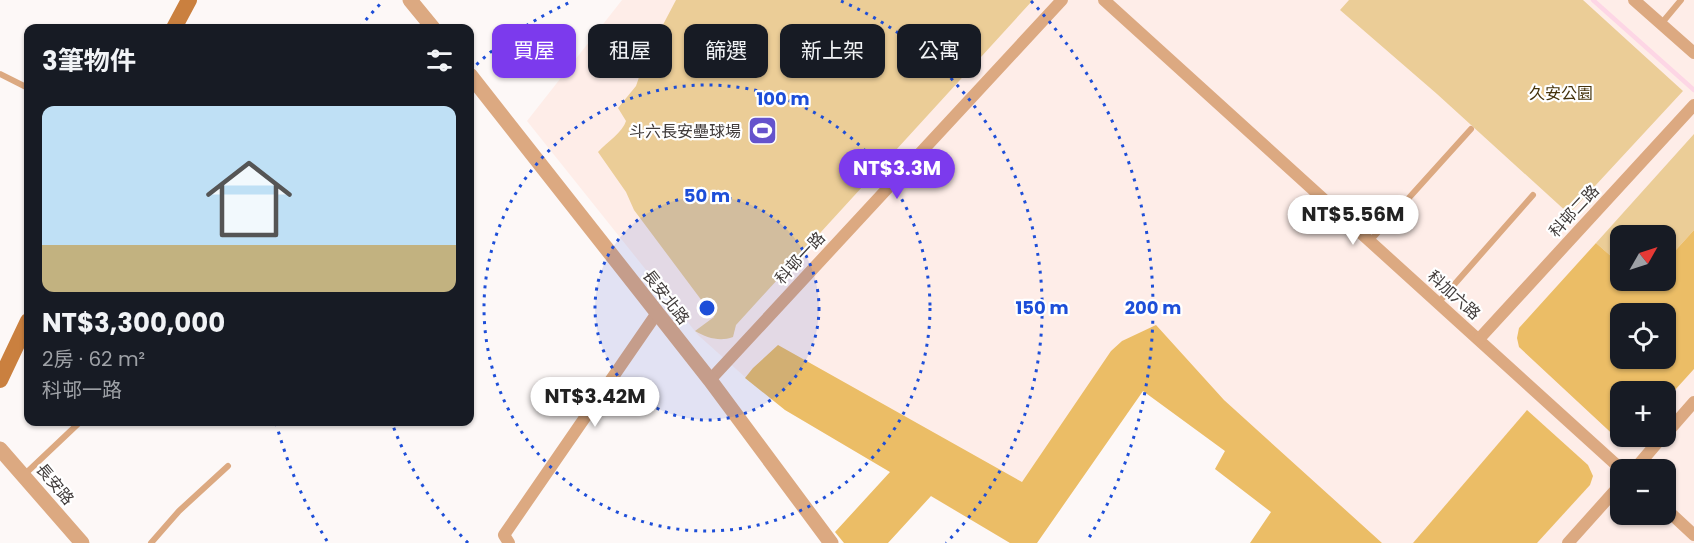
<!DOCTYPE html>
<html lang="zh-TW">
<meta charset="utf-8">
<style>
body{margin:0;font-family:Poppins,"Noto Sans TC",sans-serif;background:#242831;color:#f1f3f6;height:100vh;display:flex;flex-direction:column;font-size:22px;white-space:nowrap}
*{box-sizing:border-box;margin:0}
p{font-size:20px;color:#9ea1a6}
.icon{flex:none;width:33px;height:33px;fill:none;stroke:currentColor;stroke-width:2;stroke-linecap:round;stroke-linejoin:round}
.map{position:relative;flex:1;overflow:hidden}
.drawer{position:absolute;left:24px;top:24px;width:450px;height:402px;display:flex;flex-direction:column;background:#171b24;border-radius:12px;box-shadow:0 2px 4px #0004}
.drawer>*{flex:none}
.top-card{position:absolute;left:492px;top:24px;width:570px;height:54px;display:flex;gap:12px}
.needle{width:39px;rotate:51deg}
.fabs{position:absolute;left:1610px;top:225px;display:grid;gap:12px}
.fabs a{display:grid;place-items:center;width:66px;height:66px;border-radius:12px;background:#171b24;box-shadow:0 2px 4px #0004;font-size:30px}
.price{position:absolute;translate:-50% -51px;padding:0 14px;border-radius:21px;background:#fff;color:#222;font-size:20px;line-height:39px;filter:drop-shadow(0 2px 3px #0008)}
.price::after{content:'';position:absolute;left:50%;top:36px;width:18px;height:14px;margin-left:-9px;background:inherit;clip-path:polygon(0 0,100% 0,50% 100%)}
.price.on{background:#7c3aed;color:#fff}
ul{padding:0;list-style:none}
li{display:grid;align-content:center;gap:12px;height:318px;padding:0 18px}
li span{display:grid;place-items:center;height:186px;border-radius:12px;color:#555}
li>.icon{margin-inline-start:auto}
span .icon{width:108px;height:108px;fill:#fffc;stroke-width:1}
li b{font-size:26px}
h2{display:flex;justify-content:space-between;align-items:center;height:72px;padding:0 18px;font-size:26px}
.tag{padding:0 21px;border-radius:12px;background:#171b24;box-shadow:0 2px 4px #0004;font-size:21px;line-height:54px}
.tag.on{background:#7c3aed;color:#fff}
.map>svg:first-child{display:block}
.built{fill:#feede8;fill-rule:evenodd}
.green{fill:#ebcd97}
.forest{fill:#ebbd66;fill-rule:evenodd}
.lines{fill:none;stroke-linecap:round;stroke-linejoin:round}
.stream{stroke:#fdd6e5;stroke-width:4.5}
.service{stroke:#dca981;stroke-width:6}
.minor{stroke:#dca981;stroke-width:12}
.tertiary{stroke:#dca981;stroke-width:15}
.secondary{stroke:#ca803f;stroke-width:16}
.ring{fill:none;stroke:#1d4ed8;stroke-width:3;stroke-dasharray:3 6}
.labels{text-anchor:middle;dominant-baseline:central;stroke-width:4.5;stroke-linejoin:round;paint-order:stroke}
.park-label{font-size:16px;fill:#45330c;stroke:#fff}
.poi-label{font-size:16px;fill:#403b3a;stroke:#fff;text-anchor:end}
.street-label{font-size:16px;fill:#403b3a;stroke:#fff}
.centre{fill:#1d4ed8;stroke:#fff;stroke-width:3}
.ring-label{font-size:18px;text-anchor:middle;font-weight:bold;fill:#1d4ed8;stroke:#fff;stroke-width:4.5;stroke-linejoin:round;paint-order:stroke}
</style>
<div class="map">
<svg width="1694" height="543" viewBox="0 0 1694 543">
<rect width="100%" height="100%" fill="#fdf8f7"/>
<path class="built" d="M 622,0 L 1694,0 L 1694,543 L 1297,543 L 1271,512 L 1215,469 L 1225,451 L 1143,391 L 1037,543 L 1010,543 L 785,410 L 755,386 L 698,335 L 527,121 ZM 1620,236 L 1665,236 L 1665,280 L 1620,280 ZM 1620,314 L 1665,314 L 1665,358 L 1620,358 ZM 1620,392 L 1665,392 L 1665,436 L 1620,436 ZM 1620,470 L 1665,470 L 1665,514 L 1620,514 Z"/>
<g class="green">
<path d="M 676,0 L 1033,0 L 736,325 L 733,337 C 720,342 707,338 695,331 L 714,317 L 634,210 L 626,192 L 598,152 C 607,142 623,132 626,121 L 618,108 L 636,86 L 646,57 Z"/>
<path d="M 1349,0 L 1583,0 L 1683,91 L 1569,214 L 1437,94 L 1340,10 Z"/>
<path d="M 1694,134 L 1694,230 L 1665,262 L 1665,236 L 1620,236 L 1620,264 L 1596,243 Z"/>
</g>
<g class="forest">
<path d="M 1694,230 L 1694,369 L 1665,401 L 1665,392 L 1620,392 L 1620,436 L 1633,437 L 1626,442 L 1621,442 L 1519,347 L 1517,338 L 1519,328 L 1596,243 L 1620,264 L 1620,280 L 1638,281 L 1644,286 L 1649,281 L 1665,280 L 1665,262 ZM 1620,314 L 1665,314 L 1665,358 L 1620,358 Z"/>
<path d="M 1156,325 L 1224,400 L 1382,543 L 1250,543 L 1271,512 L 1215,469 L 1225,451 L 1143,391 L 1037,543 L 1010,543 L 931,496 L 888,543 L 844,543 L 835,532 L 890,472 L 785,410 L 745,378 L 753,368 L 778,345 L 1022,482 L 1111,351 L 1122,341 Z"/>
<path d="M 1527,410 L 1588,465 L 1593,476 L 1590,485 L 1537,543 L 1413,543 Z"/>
</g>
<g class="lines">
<path class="stream" d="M 1593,0 L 1694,90"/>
<g class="service">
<path d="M 1661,24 L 1681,0"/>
<path d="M 0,74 L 28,88"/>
<path d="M 1370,241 L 1471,129"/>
<path d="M 1438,303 L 1533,195"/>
<path d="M 24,475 L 80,422"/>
<path d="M 151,543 L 179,511 L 228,466"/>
</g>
<g class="minor">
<path d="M 1104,0 L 1622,470"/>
<path d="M 1634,0 L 1694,53"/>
<path d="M 1479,339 L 1694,105"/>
<path d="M 710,380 L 1062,0"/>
<path d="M 1665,435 L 1694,402"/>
<path d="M 1634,470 L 1663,436"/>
<path d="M 1665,508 L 1694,535"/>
<path d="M 509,543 L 504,535 L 657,313"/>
<path d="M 1568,543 L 1620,485"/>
</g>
<g class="tertiary">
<path d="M 410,0 L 433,28"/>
<path d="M 470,75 L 710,380 L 831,543"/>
<path d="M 0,449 L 82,543"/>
</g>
<g class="secondary">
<path d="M 174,28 L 189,0"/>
<path d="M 0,380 L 28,321"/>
</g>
</g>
<circle cx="707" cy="308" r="112" fill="#1d4ed8" fill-opacity=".12"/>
<g class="ring">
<circle cx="707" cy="308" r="112"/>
<circle cx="707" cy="308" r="223"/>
<path d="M468 543A335 335 0 0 1 392 423M470 71A335 335 0 0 1 573 1M841 1A335 335 0 0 1 946 543"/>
<path d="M327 541A446 446 0 0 1 276 423M360 27A446 446 0 0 1 383 1M1031 1A446 446 0 0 1 1087 541"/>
</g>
<defs>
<symbol id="stadium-square" viewBox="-11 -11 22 22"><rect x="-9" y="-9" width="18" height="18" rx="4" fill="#6553cc" stroke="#fff"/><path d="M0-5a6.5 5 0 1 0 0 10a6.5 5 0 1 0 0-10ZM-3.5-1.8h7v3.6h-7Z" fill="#fff"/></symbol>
</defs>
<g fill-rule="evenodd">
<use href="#stadium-square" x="746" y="114" width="33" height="33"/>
</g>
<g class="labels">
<g class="park-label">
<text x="1561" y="93">久安公園</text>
</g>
<g class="poi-label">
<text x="741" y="131">斗六長安壘球場</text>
</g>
<g class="street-label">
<text transform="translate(1574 211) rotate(-47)">科邨二路</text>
<text transform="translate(800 258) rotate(-47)">科邨一路</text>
<text transform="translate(1454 295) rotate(42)">科加六路</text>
<text transform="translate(666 297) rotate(52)">長安北路</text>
<text transform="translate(55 484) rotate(50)">長安路</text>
</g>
</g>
<circle cx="707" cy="308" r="9" class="centre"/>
<g class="ring-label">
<text x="783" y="105">100 m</text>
<text x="707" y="202">50 m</text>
<text x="1042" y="314">150 m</text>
<text x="1153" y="314">200 m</text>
</g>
</svg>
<div class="fabs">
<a><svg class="needle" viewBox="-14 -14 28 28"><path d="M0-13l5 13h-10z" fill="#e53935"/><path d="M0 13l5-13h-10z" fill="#9ea1a6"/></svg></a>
<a><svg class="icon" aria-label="locate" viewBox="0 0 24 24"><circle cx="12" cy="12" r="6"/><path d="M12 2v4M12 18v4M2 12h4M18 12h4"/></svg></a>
<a>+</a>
<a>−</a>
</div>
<b class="price on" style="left:897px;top:200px">NT$3.3M</b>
<b class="price" style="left:1353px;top:246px">NT$5.56M</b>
<b class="price" style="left:595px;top:428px">NT$3.42M</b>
<div class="top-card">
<a class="tag on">買屋</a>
<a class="tag">租屋</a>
<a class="tag">篩選</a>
<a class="tag">新上架</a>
<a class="tag">公寓</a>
</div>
<section class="drawer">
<h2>3筆物件<svg class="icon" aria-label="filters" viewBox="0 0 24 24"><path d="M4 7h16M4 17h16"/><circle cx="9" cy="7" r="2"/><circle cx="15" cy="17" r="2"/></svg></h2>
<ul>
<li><span style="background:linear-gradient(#bfe0f5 75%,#c2b280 0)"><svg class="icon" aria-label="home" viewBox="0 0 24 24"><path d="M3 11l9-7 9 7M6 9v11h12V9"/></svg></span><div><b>NT$3,300,000</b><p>2房 · 62 m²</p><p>科邨一路</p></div></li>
</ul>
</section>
</div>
